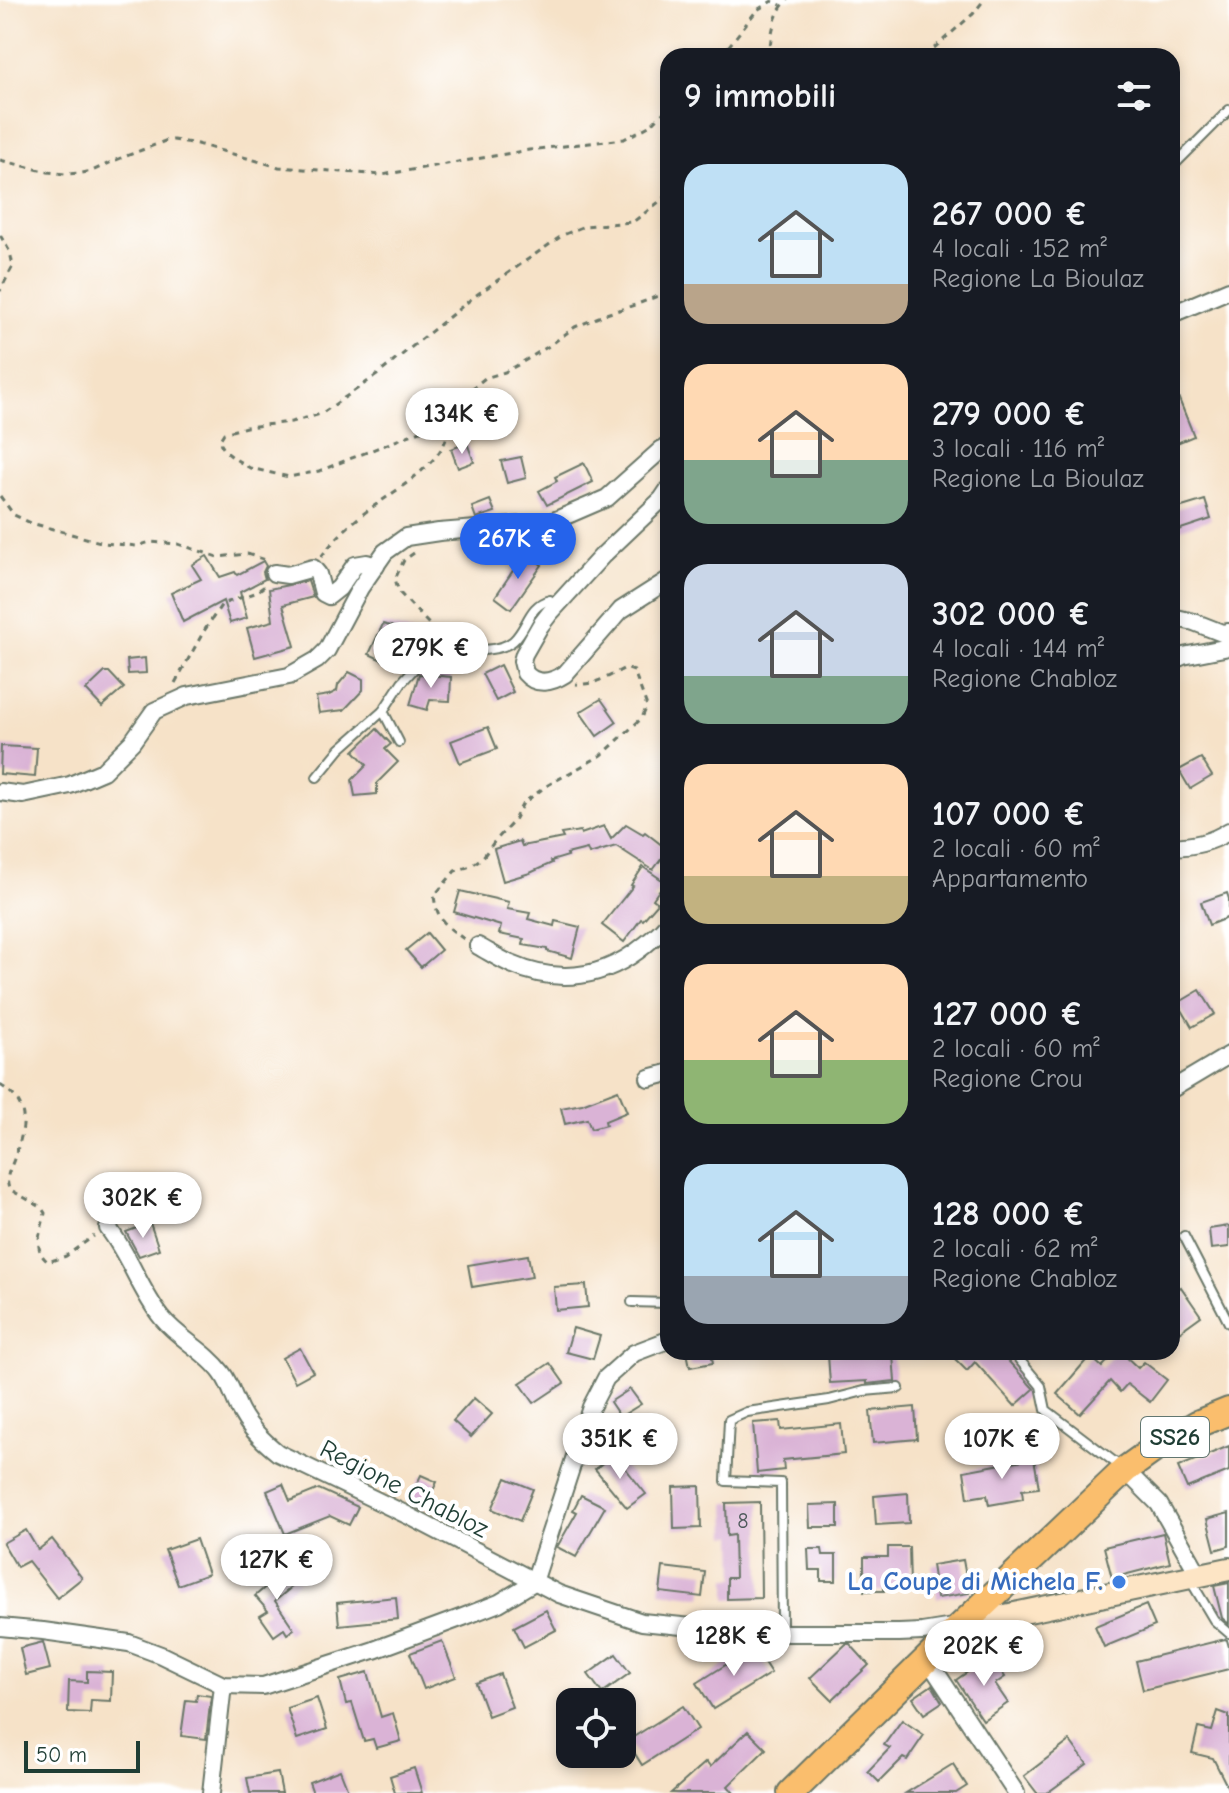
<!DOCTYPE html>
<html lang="it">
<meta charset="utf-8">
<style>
body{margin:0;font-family:"Comic Neue",sans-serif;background:#242831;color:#f1f3f6;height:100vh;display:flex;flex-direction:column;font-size:30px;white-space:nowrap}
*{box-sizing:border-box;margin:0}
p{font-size:26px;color:#9ea1a6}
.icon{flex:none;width:44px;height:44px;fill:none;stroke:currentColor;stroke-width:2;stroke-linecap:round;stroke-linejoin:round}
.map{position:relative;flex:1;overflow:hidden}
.panel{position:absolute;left:660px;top:48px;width:520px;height:1312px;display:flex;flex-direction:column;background:#171b24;border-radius:24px;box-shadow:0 4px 12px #0003}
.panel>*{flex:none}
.fabs{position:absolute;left:556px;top:1688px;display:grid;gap:16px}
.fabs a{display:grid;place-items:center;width:80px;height:80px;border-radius:16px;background:#171b24;box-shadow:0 4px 12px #0003;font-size:40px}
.scale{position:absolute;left:24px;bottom:20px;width:116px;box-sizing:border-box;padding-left:8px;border:4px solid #1f3d34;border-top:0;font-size:22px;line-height:28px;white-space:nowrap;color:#1f3d34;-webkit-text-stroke:6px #fff;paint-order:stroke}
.price{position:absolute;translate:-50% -68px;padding:0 18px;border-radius:28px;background:#fff;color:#222;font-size:26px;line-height:52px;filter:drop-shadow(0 2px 4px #0008)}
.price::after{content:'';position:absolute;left:50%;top:48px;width:24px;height:18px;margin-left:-12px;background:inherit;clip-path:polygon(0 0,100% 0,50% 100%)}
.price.current{background:#2563eb;color:#fff}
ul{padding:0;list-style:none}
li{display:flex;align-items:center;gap:24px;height:200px;padding:0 24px}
li span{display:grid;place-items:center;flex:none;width:224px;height:160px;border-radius:24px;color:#555}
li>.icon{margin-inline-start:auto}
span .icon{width:96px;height:96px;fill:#fffc;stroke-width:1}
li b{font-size:34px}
h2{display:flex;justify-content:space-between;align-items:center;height:96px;padding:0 24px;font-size:34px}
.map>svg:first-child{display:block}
.building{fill:#dab3d6}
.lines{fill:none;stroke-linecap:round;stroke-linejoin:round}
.lane-casing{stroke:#6a7768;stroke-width:12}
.street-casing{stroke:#6a7768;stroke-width:20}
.secondary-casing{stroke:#6a7768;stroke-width:26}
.primary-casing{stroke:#6a7768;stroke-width:30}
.path{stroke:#6a7768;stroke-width:3;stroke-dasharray:6 6;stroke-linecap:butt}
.lane{stroke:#fff;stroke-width:8}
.street{stroke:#fff;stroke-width:16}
.secondary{stroke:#fde5c5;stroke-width:22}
.primary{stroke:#fabe6d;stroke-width:26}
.shop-dot{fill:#3f7fe0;stroke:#fff;stroke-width:3}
.labels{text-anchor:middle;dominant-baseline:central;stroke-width:8;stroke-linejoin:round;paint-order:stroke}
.number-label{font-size:22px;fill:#4e5a5c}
.shield{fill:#fff;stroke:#627771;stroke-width:2}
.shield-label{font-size:24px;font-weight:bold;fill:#1f3d34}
.street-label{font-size:26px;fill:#1f3d34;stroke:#fff}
.shop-label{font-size:26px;font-weight:bold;fill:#366cbe;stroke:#fff;text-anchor:end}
</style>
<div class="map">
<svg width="1229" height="1793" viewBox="0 0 1229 1793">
<rect width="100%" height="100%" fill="#fff"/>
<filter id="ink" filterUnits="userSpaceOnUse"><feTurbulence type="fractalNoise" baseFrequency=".0125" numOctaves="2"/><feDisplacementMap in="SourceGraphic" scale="16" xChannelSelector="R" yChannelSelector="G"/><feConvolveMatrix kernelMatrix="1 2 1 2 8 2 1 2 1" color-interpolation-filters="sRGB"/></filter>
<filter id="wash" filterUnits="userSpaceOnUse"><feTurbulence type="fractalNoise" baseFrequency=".006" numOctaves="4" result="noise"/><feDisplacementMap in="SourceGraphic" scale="32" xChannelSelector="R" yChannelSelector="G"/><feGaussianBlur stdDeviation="1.8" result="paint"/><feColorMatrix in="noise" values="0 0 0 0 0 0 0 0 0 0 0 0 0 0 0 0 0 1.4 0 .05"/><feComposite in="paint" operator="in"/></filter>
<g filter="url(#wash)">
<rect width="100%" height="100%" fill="#f6e2c8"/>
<g id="blocks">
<g class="building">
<path d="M 1172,382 L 1194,436 L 1172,445 Z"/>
<path d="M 467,443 L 474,462 L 458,468 L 451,449 Z"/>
<path d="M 521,457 L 526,478 L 507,483 L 501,461 Z"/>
<path d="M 584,463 L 593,482 L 547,505 L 539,491 L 557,481 L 555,477 Z"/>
<path d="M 490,500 L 495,512 L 476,518 L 472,507 Z"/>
<path d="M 1205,500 L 1211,519 L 1175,531 L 1172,522 L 1172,510 Z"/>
<path d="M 525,553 L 542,565 L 511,609 L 495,597 Z"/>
<path d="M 207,556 L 220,577 L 235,572 L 237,575 L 263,561 L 266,566 L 263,572 L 265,579 L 240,592 L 247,618 L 230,623 L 223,601 L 183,622 L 171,593 L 201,579 L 192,565 Z"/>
<path d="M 308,581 L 313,597 L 283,605 L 295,646 L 255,657 L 247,628 L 273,621 L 269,589 Z"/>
<path d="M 383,624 L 415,633 L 408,656 L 391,651 L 386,662 L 369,654 Z"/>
<path d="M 145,658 L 146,673 L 128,674 L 127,660 Z"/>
<path d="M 500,665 L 513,692 L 496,701 L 482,674 Z"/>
<path d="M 105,672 L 109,672 L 124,688 L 102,707 L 86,690 Z"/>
<path d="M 349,672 L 363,679 L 363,690 L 344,710 L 319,713 L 316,697 L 329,695 L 337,691 L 338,685 Z"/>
<path d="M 419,674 L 451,677 L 450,701 L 430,700 L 427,710 L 410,705 Z"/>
<path d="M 601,699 L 617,722 L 597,736 L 580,712 Z"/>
<path d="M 488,727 L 497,749 L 460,763 L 451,741 Z"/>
<path d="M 377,729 L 391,744 L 385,749 L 398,762 L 377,783 L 377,794 L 355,796 L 352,780 L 367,765 L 354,751 Z"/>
<path d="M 1,746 L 37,748 L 35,777 L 0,774 Z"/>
<path d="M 1201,758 L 1212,776 L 1190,789 L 1179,770 Z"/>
<path d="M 626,824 L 643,834 L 645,832 L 668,850 L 653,870 L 616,846 L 589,854 L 587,849 L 567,854 L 568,856 L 551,861 L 552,863 L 530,873 L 503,881 L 494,849 L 520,841 L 522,846 L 563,838 L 561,834 L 580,831 L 581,834 L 604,826 L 611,839 Z"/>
<path d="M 643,867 L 665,882 L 653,899 L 658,903 L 643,920 L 641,919 L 624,942 L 602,925 L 633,886 L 631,885 Z"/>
<path d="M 460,891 L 509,902 L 507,909 L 530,913 L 528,919 L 554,926 L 555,921 L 580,927 L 572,958 L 547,951 L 547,949 L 523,945 L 524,939 L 499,934 L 501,926 L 454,912 Z"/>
<path d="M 1227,893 L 1229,899 L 1229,917 L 1209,925 L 1201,902 Z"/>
<path d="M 427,933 L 441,950 L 421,967 L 406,950 Z"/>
<path d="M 1200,990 L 1215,1014 L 1192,1027 L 1178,1003 Z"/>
<path d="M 618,1090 L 627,1112 L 605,1121 L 606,1125 L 591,1129 L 587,1119 L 565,1124 L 561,1108 L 582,1104 Z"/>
<path d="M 150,1223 L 159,1249 L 139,1256 L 126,1232 Z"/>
<path d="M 1229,1226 L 1229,1247 L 1211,1249 L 1209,1229 Z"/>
<path d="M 528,1255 L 532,1277 L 472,1287 L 468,1265 Z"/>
<path d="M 586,1285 L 588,1307 L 556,1310 L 554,1287 Z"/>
<path d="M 1181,1287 L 1201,1316 L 1172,1337 L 1172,1293 Z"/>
<path d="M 573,1328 L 600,1336 L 593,1359 L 566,1352 Z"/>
<path d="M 300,1348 L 313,1372 L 295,1382 L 282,1358 Z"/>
<path d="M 687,1352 L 711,1352 L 713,1363 L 690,1367 Z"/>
<path d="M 948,1352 L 1000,1352 L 1034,1389 L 1015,1406 L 975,1362 L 967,1371 Z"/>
<path d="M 1116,1352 L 1121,1352 L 1138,1368 L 1144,1362 L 1167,1380 L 1150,1402 L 1127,1384 L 1120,1392 L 1110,1381 L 1080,1414 L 1057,1394 L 1090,1356 L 1102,1367 Z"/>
<path d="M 860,1354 L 860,1358 L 893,1355 L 895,1381 L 867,1384 L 867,1381 L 830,1383 L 828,1355 Z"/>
<path d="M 550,1363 L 564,1383 L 534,1403 L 520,1383 Z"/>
<path d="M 630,1389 L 641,1404 L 620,1417 L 610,1402 Z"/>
<path d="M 474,1398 L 492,1414 L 471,1437 L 453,1421 Z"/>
<path d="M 915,1407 L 917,1439 L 873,1443 L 870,1411 Z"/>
<path d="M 780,1421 L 781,1430 L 841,1424 L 844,1454 L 783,1460 L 784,1470 L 757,1473 L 753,1423 Z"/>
<path d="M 1229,1446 L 1229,1471 L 1187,1488 L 1178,1467 Z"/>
<path d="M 614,1454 L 646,1494 L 627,1508 L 595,1469 Z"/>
<path d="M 1034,1458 L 1039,1488 L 1022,1490 L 1023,1499 L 989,1505 L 987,1495 L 968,1498 L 964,1471 Z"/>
<path d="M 421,1475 L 437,1482 L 423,1511 L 408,1503 Z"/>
<path d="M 506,1478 L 533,1489 L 520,1521 L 492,1509 Z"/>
<path d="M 283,1484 L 290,1501 L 319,1489 L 358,1507 L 349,1525 L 330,1516 L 285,1534 L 267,1491 Z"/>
<path d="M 700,1486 L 701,1528 L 674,1529 L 673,1487 Z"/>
<path d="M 908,1493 L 909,1523 L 876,1525 L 874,1496 Z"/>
<path d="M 581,1495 L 605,1507 L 576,1557 L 557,1547 L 577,1512 L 573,1510 Z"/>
<path d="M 760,1502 L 761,1598 L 727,1599 L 727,1578 L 735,1578 L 734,1535 L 727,1536 L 726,1503 Z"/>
<path d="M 838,1504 L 838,1527 L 810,1527 L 809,1505 Z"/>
<path d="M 1229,1513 L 1229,1546 L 1215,1550 L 1207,1519 Z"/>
<path d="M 26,1530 L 38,1550 L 52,1539 L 82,1578 L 57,1598 L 28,1561 L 17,1567 L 3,1543 Z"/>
<path d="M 1163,1533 L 1170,1563 L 1112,1578 L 1104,1547 Z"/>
<path d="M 196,1539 L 208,1574 L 178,1585 L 165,1550 Z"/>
<path d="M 888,1547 L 909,1547 L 910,1586 L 884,1587 L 884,1591 L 864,1591 L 864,1557 L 888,1557 Z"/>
<path d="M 808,1549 L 822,1549 L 823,1555 L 836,1555 L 836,1581 L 821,1581 L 821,1570 L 809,1570 Z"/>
<path d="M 963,1560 L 969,1593 L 937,1598 L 932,1565 Z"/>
<path d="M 663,1567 L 705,1572 L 702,1597 L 660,1592 Z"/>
<path d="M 288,1568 L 299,1581 L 275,1601 L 294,1629 L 287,1634 L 284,1629 L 274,1636 L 260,1616 L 268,1611 L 255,1596 Z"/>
<path d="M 1229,1583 L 1229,1624 L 1222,1618 L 1214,1586 Z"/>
<path d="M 396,1597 L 398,1619 L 339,1625 L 337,1603 Z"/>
<path d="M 1146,1605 L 1155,1626 L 1104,1647 L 1095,1626 Z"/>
<path d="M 546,1610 L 556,1630 L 524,1647 L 514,1627 Z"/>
<path d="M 1225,1639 L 1227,1640 L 1229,1647 L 1229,1669 L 1143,1690 L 1136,1661 Z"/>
<path d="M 442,1641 L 456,1677 L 424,1689 L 410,1653 Z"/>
<path d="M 43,1642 L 50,1669 L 26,1675 L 20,1648 Z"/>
<path d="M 846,1644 L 850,1644 L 869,1665 L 832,1700 L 810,1678 Z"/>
<path d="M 754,1647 L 771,1673 L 713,1709 L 697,1683 Z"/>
<path d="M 616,1654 L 630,1673 L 602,1693 L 588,1674 Z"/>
<path d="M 991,1656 L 1005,1677 L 995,1684 L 1008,1703 L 983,1720 L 956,1680 Z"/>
<path d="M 87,1671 L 112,1672 L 111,1701 L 91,1700 L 90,1713 L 68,1712 L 69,1681 L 87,1682 Z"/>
<path d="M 368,1672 L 381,1717 L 393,1713 L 401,1741 L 376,1748 L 373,1739 L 364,1741 L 352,1703 L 346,1704 L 340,1680 Z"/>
<path d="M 500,1674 L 512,1707 L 488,1716 L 476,1683 Z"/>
<path d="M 932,1685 L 942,1702 L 924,1714 L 913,1698 Z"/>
<path d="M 197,1694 L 211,1696 L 206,1739 L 181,1736 L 186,1700 L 196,1701 Z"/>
<path d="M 317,1698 L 327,1729 L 297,1739 L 287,1708 Z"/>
<path d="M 683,1706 L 698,1729 L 642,1765 L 627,1741 Z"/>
<path d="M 1218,1711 L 1229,1715 L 1229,1790 L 1213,1758 L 1192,1753 L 1198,1728 L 1212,1731 Z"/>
<path d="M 902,1720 L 924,1735 L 907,1760 L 903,1758 L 879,1782 L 868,1771 L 890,1748 L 884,1745 Z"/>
<path d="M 748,1731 L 766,1749 L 728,1786 L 734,1793 L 671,1793 L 706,1762 L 710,1767 Z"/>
<path d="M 1070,1741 L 1087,1764 L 1047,1793 L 1037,1793 L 1024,1776 Z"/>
<path d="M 953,1764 L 967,1786 L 956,1793 L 906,1793 Z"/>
<path d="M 414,1768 L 422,1793 L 395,1793 L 390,1776 Z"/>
<path d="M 340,1770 L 349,1793 L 313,1793 L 309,1782 Z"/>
<path d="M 278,1773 L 282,1793 L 250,1793 L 247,1778 Z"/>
</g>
</g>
</g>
<g filter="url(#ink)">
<use href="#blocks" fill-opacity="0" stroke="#6a7768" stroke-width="2"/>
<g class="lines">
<defs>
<g id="lane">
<path d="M 1173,166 L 1229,110"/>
<path d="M 383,711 L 399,742"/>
<path d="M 317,777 L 340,749 L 383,711 L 402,682 L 432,649 C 455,648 495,656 513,641 C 528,628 528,605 550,600 L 556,605"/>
<path d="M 1184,1236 L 1229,1323"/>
<path d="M 632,1302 L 668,1303"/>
<path d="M 1013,1352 L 1041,1386 L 1046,1410 L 1121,1467"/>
<path d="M 1189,1578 L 1214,1620 L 1229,1633"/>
<path d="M 782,1632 L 781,1483 L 726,1481 L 729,1420 L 747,1412 L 829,1400 L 864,1391 L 899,1388"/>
</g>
<g id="street">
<path d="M 1172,314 L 1229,290"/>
<path d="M 668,490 L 662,499 L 602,556 L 550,613 L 540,626 L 524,654 L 522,661 L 525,673 C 536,686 551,683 565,674 L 621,610 L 668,580"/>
<path d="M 274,573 L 288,575 L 313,568 L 318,574 L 323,593 L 329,596 L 339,588 L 355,565 L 367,563 L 376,566"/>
<path d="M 1172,617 L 1194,622 L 1222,633 L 1229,632"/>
<path d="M 1172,661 L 1183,656 L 1229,647"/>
<path d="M 0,792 L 23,795 L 70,785 L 103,771 L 132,742 L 154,711 L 187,696 L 289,676 L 317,660 L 327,650 L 360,588 L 385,552 L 406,537 L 439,532 L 549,523 L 607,498 L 662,449 L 668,447"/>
<path d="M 1172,847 C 1193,846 1211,843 1229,831"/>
<path d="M 478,946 C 489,952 499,959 511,964 C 559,985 605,978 645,945 C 653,938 662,932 668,923"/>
<path d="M 649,1078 L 668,1073"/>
<path d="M 1172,1089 L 1229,1055"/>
<path d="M 108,1228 C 130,1256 140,1291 162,1318 C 179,1339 206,1351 222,1373 C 231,1385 234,1399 241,1412 C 250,1429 263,1441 278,1453 L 409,1516 L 559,1594 L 642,1622 L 751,1633 L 899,1633 L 922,1632 L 959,1626"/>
<path d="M 1125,1470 L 1159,1504 L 1199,1575"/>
<path d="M 534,1582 L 591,1407 L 606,1378 L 634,1353 L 668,1340"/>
<path d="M 0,1627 L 43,1631 L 129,1643 L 161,1655 L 223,1685 L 263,1686 L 374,1650 L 463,1617 L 499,1603 L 534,1582"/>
<path d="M 928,1660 L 1016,1793"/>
<path d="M 211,1793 L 223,1685"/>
</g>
<path id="secondary" d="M 962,1625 L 1229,1569"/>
<path id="primary" d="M 791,1793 L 962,1625 L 1125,1470 L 1160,1445 L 1197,1424 L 1229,1411"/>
</defs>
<use href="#lane" class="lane-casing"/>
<use href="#street" class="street-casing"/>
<use href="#secondary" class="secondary-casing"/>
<use href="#primary" class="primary-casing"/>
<g class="path">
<path d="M 721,56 L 757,10 L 772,1 L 781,5"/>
<path d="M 769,56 C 771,38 773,12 788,0"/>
<path d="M 925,56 L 973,14 L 984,0"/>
<path d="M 0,160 L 48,172 L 65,174 L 82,173 L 92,171 L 116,160 L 165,141 L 173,140 L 197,144 L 279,167 L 382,175 L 529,150 L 624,139 L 651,125 L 668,108"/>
<path d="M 668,195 L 633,222 L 584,226 L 563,235 L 475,296 L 377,375 L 321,414 L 291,422 L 246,427 L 224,433 L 219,441 L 225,451 L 235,459 L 250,468 L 289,477 L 319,471 L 428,428 L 437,422 L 445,422 L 469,391 L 485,378 L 505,372 L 516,366 L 549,346 L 575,327 L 606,314 L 635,305 L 668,292"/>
<path d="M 0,235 L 10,252 L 13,266 L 0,291"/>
<path d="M 0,496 L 14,515 L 31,523 L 104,543 L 137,546 L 150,542 L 178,544 L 218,557 L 247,554 L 266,560"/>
<path d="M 414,553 L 404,560 L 395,579 L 399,592 L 441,637"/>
<path d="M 321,557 C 336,537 354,520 374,506 C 395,491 460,452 445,422"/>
<path d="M 175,683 L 204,631 L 222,604 L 255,593 L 266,585"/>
<path d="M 464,939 C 446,926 437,920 434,896 L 455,871 L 471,866 L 483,857 L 494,842 L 513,822 L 523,803 L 548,785 L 602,755 L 642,718 L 647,706 L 634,671 L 625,668 C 610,676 593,686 576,684"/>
<path d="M 0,1085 C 32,1104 25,1128 14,1159 C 10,1171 5,1175 9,1189 L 41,1207 L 45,1213 C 42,1231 31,1248 48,1262 L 66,1256 L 94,1236"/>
</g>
<use href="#lane" class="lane"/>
<use href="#street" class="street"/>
<use href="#secondary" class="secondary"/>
<use href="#primary" class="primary"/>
</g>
</g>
<circle class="shop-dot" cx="1119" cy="1582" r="8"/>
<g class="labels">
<g class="number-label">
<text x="743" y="1521">8</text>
</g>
<rect class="shield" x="1141" y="1417" width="68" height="40" rx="6"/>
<g class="shield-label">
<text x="1175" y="1437">SS26</text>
</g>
<g class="street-label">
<text transform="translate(404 1489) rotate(27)">Regione Chabloz</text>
</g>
<g class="shop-label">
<text x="1103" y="1582">La Coupe di Michela F.</text>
</g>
</g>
</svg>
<div class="fabs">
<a><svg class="icon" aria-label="locate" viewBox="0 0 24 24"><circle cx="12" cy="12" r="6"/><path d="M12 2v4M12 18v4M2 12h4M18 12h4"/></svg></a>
</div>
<div class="scale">50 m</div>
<b class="price" style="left:462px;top:456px">134K €</b>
<b class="price current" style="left:518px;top:581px">267K €</b>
<b class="price" style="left:431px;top:690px">279K €</b>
<b class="price" style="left:143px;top:1240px">302K €</b>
<b class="price" style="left:620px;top:1481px">351K €</b>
<b class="price" style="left:1002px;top:1481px">107K €</b>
<b class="price" style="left:277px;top:1602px">127K €</b>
<b class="price" style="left:734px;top:1678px">128K €</b>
<b class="price" style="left:984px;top:1688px">202K €</b>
<section class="panel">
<h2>9 immobili<svg class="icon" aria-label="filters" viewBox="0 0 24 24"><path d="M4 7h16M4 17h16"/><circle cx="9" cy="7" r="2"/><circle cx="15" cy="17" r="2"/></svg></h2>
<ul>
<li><span style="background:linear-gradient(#bfe0f5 75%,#b9a48a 0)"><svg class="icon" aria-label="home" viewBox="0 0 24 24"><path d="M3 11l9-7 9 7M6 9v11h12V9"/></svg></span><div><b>267 000 €</b><p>4 locali · 152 m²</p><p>Regione La Bioulaz</p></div></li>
<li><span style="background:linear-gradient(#ffd9b3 60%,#7fa58c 0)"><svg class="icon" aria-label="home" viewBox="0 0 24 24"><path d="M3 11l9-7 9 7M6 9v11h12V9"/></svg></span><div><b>279 000 €</b><p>3 locali · 116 m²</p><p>Regione La Bioulaz</p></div></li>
<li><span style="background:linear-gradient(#c9d6e8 70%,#7fa58c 0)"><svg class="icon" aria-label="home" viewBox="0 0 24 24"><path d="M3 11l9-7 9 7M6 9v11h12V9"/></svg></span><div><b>302 000 €</b><p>4 locali · 144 m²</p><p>Regione Chabloz</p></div></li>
<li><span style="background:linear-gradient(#ffd9b3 70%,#c2b280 0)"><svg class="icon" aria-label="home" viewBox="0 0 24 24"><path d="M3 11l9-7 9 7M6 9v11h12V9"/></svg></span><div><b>107 000 €</b><p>2 locali · 60 m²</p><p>Appartamento</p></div></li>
<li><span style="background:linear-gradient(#ffd9b3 60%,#8fb573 0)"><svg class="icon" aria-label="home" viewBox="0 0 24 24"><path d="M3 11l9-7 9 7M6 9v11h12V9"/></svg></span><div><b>127 000 €</b><p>2 locali · 60 m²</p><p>Regione Crou</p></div></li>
<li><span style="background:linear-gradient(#bfe0f5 70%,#9aa5b1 0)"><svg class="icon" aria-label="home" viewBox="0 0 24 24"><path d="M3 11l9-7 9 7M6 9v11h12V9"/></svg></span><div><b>128 000 €</b><p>2 locali · 62 m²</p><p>Regione Chabloz</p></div></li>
</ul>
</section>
</div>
